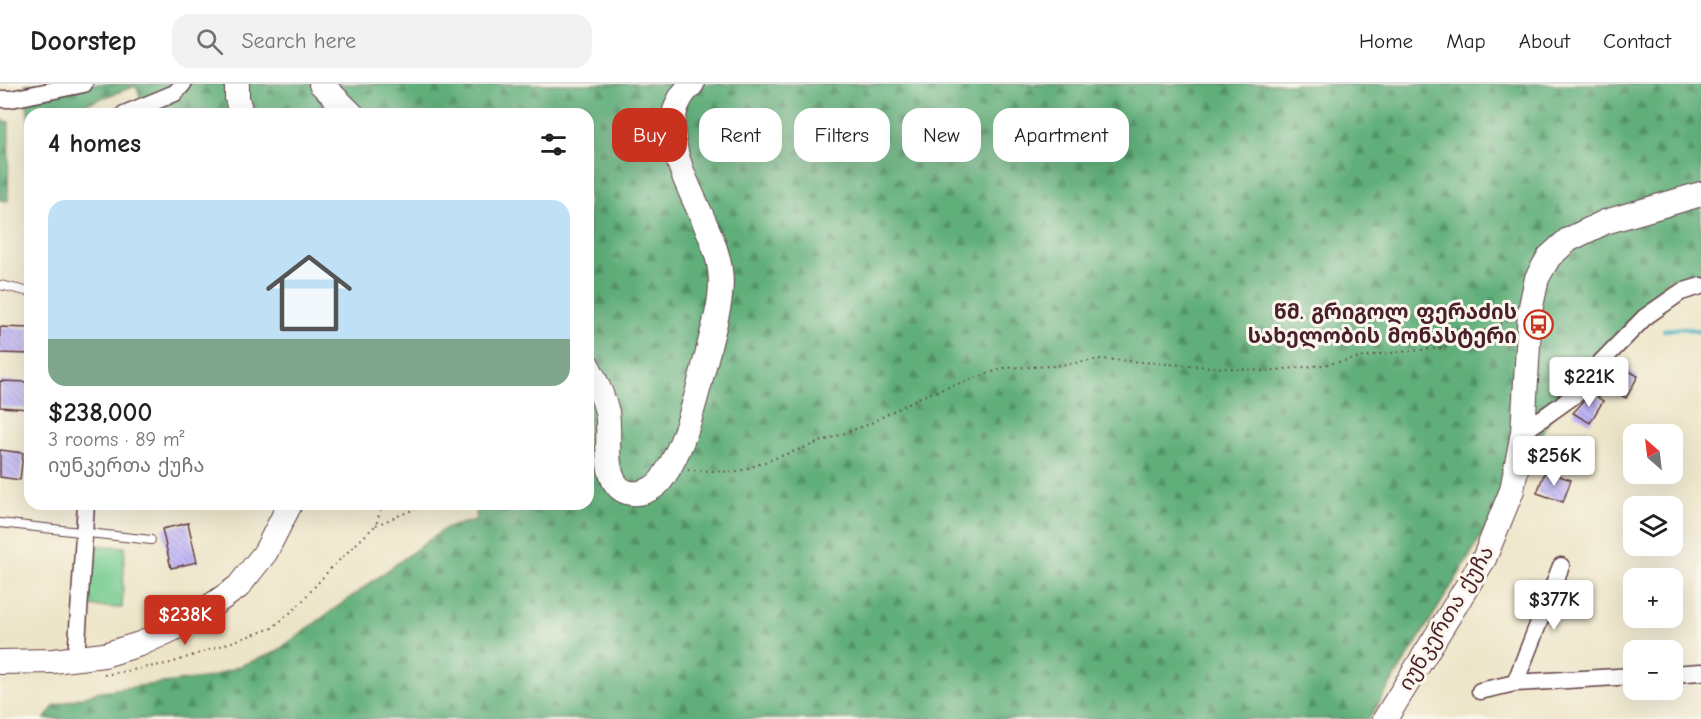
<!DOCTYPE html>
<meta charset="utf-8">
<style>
body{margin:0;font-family:"Comic Neue","Noto Sans Georgian",sans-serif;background:#f2f2f2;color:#202124;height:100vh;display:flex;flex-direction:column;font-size:22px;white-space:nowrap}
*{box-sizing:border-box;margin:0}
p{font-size:20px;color:#757577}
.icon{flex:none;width:33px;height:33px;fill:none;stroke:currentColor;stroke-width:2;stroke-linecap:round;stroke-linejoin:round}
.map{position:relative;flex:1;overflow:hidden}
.panel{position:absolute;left:24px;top:24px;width:570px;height:402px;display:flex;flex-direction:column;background:#fff;border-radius:18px;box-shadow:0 6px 24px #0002}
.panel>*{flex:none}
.guide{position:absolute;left:612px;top:24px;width:570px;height:54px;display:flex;gap:12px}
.needle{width:39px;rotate:332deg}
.fabs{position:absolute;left:1623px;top:340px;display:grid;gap:12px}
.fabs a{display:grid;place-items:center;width:60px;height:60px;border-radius:12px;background:#fff;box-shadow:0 6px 24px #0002;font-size:30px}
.price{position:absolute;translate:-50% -51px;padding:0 14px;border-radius:6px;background:#fff;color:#222;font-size:20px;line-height:39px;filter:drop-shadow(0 2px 3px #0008)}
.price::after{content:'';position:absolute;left:50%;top:36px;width:18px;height:14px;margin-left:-9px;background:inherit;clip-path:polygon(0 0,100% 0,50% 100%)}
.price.current{background:#c8321e;color:#fff}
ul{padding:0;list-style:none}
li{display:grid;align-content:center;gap:12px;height:318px;padding:0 24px}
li+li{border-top:2px solid #e0e0e0}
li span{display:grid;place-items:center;height:186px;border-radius:18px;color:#555}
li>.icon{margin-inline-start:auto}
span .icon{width:108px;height:108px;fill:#fffc;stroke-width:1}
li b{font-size:26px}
h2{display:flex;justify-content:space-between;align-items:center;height:72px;padding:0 24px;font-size:26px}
.chip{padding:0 21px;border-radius:18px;background:#fff;box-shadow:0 6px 24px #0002;font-size:21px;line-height:54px}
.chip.current{background:#c8321e;color:#fff}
header{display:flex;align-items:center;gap:36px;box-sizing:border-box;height:84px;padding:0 30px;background:#fff;border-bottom:2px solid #e0e0e0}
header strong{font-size:28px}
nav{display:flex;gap:33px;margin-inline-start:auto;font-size:21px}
.search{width:420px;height:54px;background:#f2f2f2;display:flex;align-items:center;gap:15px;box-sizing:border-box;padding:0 21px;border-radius:18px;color:#757577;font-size:22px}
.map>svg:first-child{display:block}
.forest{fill:url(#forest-firs);stroke:#556752;stroke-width:1.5}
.pitch{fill:#75cb90;stroke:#60755e;stroke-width:1.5}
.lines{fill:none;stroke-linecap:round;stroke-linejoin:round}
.stream{stroke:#43afc0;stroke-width:4.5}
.building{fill:url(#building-back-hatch)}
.lane-casing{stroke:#623d43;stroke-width:10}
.street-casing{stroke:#623d43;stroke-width:19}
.secondary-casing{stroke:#623d43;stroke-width:26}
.path{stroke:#623d43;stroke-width:2;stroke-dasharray:1.5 4.5;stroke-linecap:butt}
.lane{stroke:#fff;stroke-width:8}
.street{stroke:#fff;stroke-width:16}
.secondary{stroke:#fff;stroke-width:24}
.labels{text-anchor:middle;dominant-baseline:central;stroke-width:6;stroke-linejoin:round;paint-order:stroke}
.poi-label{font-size:21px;font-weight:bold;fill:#4a1f2b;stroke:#fbf7ec;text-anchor:end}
.street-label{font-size:21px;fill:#4a1f2b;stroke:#fbf7ec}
</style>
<header>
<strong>Doorstep</strong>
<div class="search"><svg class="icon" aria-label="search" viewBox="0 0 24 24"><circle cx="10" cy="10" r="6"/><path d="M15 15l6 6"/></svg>Search here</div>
<nav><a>Home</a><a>Map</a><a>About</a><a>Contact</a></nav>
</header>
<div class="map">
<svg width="1701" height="635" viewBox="0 0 1701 635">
<defs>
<pattern id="forest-firs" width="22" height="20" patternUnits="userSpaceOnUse" patternTransform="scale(1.5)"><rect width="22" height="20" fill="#60af7a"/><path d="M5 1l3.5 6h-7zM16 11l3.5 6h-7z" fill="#518e64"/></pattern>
<pattern id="building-back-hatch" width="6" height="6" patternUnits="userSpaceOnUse" patternTransform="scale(1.5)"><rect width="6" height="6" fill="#baaff8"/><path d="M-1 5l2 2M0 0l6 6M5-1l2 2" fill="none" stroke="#998ec9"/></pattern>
</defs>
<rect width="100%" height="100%" fill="#fbf7ec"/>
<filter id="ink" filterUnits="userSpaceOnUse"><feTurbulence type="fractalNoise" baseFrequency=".0167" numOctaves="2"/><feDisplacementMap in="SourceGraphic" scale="12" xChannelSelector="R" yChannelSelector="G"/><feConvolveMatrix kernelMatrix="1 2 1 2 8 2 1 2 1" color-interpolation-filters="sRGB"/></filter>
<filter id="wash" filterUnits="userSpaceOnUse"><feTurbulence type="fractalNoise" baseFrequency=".008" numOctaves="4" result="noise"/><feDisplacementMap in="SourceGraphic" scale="24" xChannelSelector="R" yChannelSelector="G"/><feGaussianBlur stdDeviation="1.35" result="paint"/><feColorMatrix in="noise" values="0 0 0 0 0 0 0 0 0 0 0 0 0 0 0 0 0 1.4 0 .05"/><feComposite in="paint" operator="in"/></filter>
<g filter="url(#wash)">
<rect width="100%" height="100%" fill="#ede5c8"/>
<g class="forest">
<path d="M 25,0 L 1701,0 L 1701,191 L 1669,195 L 1557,323 L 1460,488 L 1369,635 L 45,635 L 54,622 L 101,607 L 211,593 L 274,569 L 446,444 L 476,436 L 477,420 L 588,420 L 588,30 L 147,30 L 136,2 L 57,30 L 30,30 L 29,40 Z"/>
<path d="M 0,36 L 9,38 L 8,117 L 0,116 Z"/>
</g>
<path class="pitch" d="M 90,461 L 125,463 L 122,524 L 87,522 Z"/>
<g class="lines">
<path class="stream" d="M 1664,246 L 1685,244 L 1701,248"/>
</g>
<g id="blocks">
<g class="building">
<path d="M 0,243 L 30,244 L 30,270 L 0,269 Z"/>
<path d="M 1620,282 L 1638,292 L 1626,314 L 1608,304 Z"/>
<path d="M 0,297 L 30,298 L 30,325 L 0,323 Z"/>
<path d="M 1591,309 L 1603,317 L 1590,339 L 1573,329 Z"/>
<path d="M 0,366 L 23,369 L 20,396 L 0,393 Z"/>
<path d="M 1545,387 L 1571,396 L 1563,418 L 1537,409 Z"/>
<path d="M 188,439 L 197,478 L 171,484 L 162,445 Z"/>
</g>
</g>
</g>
<g filter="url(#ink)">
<use href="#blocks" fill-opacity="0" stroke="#623d43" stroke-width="1.5"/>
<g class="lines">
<defs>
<g id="lane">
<path d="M 0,201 L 30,208"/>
<path d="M 0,439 L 151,456"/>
</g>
<g id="street">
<path d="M 0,15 L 11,15 L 84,0"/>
<path d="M 124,30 L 175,9 L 183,0"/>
<path d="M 1523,348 L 1579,308 L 1597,282 L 1645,233 L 1681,208 L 1701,202"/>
<path d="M 76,575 L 86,420"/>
<path d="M 1672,590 L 1701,588"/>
<path d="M 1515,599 L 1561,482"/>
<path d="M 1480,607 L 1515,599 L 1634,592"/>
</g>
<g id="secondary">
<path d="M 237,0 L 237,14 L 241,30"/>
<path d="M 321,0 L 352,30"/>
<path d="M 588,282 C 596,297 603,311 607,328 C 611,350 603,382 616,400 C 627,416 652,409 662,395 C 687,360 697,308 708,267 C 714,240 724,214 720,186 C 714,131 638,49 692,0"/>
<path d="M 0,578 L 53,577 L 104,571 L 140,560 L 188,538 L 238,503 L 265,469 L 290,420"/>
<path d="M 1385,635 L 1484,475 L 1512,406 L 1523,348 L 1530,227 L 1537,194 L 1549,173 L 1568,156 L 1605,138 L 1701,110"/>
</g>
</defs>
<use href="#lane" class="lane-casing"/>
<use href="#street" class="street-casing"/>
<use href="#secondary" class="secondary-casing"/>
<g class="path">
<path d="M 688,386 L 737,388 L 867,341 L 920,313 L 1004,284 L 1054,282 L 1101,275 L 1266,287 L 1323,281 L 1380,270 L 1442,264 L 1512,235"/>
<path d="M 376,441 L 427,420"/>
<path d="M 104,591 L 171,579 L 272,544 L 297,523 L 330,485 L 376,441 L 382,420"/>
</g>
<use href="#lane" class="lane"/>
<use href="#street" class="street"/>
<use href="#secondary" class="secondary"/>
</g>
</g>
<defs>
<symbol id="bus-ring" viewBox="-11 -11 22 22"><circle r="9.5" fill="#fbf7ec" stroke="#c8321e" stroke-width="1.5"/><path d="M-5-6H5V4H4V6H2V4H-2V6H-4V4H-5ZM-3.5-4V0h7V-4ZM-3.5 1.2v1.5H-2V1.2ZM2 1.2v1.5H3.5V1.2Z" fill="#c8321e"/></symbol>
</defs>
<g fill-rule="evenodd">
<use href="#bus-ring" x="1522" y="224" width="33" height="33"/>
</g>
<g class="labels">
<g class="poi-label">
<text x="1517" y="228">წმ. გრიგოლ ფერაძის<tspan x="1517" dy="24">სახელობის მონასტერი</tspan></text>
</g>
<g class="street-label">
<text transform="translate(1446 534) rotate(-59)">იუნკერთა ქუჩა</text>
</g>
</g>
</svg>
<div class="fabs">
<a><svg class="needle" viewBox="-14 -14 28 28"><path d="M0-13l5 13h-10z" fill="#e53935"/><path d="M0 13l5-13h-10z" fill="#757577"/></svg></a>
<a><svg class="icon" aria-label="layers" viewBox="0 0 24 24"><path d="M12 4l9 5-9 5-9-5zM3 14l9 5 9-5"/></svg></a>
<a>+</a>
<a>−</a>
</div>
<b class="price" style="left:1589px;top:324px">$221K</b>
<b class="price" style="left:1554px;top:403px">$256K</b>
<b class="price" style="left:1554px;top:547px">$377K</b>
<b class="price current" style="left:185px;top:562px">$238K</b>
<div class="guide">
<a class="chip current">Buy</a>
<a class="chip">Rent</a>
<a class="chip">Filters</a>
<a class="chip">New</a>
<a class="chip">Apartment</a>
</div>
<section class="panel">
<h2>4 homes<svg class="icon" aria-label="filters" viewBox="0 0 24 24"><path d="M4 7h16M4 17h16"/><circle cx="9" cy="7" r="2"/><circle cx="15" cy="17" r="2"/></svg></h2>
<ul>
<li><span style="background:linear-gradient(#bfe0f5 75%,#7fa58c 0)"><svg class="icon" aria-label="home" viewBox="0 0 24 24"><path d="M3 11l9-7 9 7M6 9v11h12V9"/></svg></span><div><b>$238,000</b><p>3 rooms · 89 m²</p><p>იუნკერთა ქუჩა</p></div></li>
</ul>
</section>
</div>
